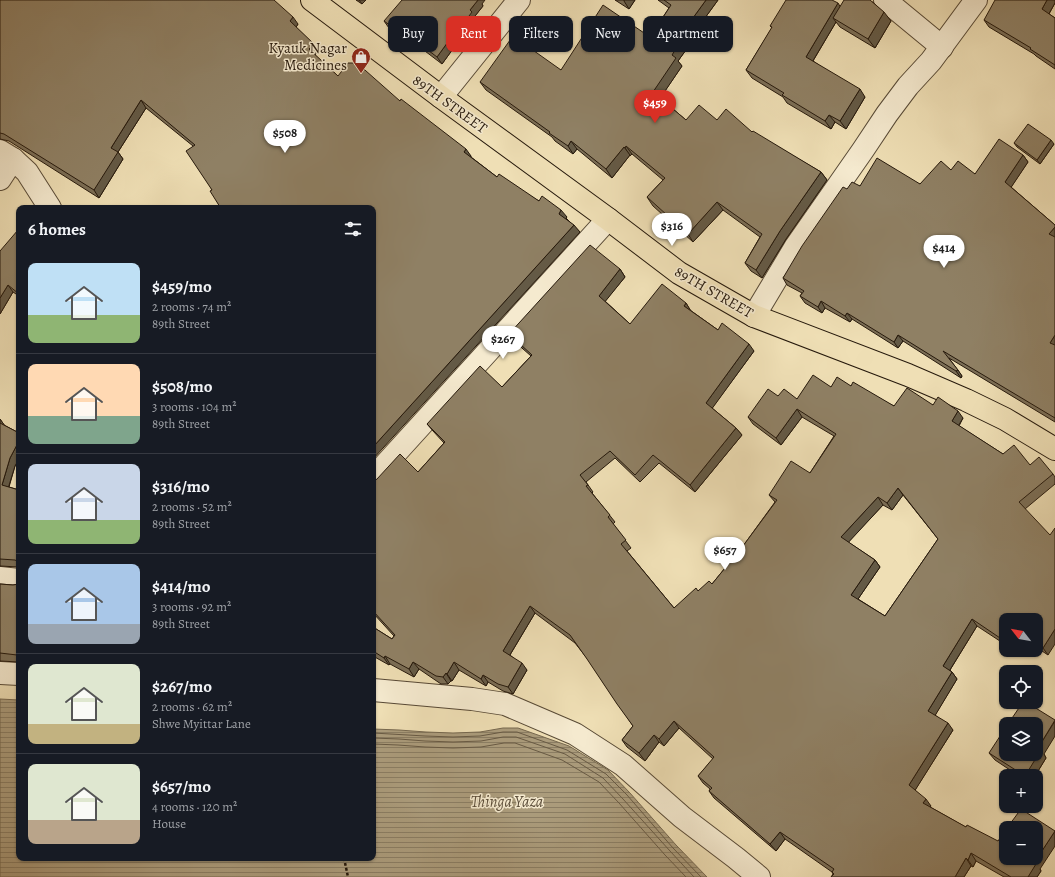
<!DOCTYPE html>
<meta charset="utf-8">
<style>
body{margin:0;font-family:Alegreya,serif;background:#20242c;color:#f1f3f6;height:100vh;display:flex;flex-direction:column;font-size:15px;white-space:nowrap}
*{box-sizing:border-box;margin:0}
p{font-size:13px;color:#9ea1a6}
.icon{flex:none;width:22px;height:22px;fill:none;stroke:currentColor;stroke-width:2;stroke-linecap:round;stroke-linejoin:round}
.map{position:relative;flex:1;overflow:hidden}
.drawer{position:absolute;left:16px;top:205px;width:360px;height:656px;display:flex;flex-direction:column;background:#171b24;border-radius:8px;box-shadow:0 1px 3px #0004}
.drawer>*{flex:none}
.top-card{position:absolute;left:388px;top:16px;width:380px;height:36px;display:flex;gap:8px}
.needle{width:26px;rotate:301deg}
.tools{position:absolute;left:999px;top:613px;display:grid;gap:8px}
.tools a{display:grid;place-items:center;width:44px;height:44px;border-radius:8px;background:#171b24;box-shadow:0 1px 3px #0004;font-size:20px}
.price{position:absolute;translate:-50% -34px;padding:0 9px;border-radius:14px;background:#fff;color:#222;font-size:13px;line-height:26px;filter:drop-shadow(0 1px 2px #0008)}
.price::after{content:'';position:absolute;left:50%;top:24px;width:12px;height:9px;margin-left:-6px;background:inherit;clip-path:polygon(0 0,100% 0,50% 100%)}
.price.active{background:#d93025;color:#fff}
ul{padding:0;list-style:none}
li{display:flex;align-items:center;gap:12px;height:100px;padding:0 12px}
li+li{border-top:1px solid #363941}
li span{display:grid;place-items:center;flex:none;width:112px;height:80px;border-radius:8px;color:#555}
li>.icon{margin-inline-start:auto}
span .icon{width:48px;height:48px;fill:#fffc;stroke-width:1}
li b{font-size:17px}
h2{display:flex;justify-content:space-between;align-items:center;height:48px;padding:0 12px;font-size:17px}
.pill{padding:0 14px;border-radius:8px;background:#171b24;box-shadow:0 1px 3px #0004;font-size:14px;line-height:36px}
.pill.active{background:#d93025;color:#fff}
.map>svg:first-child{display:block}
.water{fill:url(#water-rules);stroke:#76684f}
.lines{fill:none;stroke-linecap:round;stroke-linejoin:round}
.shore{stroke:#685a44;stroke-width:1}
.minor-casing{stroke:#584a36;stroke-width:24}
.major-casing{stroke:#26190c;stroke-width:24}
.path{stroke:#26190c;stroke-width:2.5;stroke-dasharray:3 2;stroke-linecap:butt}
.minor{stroke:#f5eacf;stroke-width:22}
.major{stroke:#efdfb5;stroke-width:22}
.wall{fill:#7b6e56;stroke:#26190c;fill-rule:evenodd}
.shaded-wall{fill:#645a46;stroke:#26190c}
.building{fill:#8f8064;stroke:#26190c;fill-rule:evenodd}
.labels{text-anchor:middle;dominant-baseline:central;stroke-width:3;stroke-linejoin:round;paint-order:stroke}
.poi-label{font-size:15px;fill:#26190c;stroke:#f5eacf;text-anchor:end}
.street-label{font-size:15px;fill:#26190c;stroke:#f5eacf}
.water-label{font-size:16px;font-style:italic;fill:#5b4d39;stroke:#f5eacf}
</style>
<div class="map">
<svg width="1055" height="877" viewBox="0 0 1055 877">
<defs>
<pattern id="water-rules" width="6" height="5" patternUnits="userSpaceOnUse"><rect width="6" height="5" fill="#ab9c7c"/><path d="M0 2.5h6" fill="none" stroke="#8b7e64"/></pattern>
</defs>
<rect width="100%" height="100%" fill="#efdfb5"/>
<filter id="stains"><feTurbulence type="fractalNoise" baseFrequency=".005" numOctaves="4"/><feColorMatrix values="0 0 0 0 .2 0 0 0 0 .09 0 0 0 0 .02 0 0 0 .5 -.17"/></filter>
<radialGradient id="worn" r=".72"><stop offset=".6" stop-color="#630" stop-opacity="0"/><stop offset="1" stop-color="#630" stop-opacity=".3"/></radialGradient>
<path class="water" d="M 0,699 L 19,700 L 19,858 L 373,858 L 373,729 L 399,730 L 426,732 L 453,733 L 480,732 L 503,728 L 518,728 L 569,746 L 608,770 L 630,793 L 676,845 L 707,877 L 0,877 Z"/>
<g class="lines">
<g class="shore">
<path d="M 373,733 L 425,736 L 453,737 L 480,736 L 503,732 L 517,732 L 567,750 L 606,774 L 627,795 L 673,848 L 701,877"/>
<path d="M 373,738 L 399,739 L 425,741 L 453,742 L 481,741 L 503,737 L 516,737 L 565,754 L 603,778 L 623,799 L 670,851 L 694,877"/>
<path d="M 373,744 L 398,745 L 425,747 L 453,748 L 481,747 L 504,743 L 515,743 L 562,760 L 599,782 L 619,803 L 665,855 L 686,877"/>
</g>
<defs>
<g id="minor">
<path d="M 885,0 L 942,47"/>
<path d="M 441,97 L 519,0"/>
<path d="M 0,151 L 13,159 L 27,172 L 50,208"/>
<path d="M 0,179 L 13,159"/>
<path d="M 754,316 L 796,246 L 863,150 L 887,114 L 908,86 L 931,61 L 976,0"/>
<path d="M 373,478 L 608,219"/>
<path d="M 0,578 L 19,580"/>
<path d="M 0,673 L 19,674"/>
<path d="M 373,690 L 472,699 L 505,704 L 575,734 L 623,765 L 682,817 L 736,858 L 759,877"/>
</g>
<path id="major" d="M 312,0 L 441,97 L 608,219 L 679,273 L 754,316 L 908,375 L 966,400 L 1005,419 L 1055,449"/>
</defs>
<use href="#minor" class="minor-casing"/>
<use href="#major" class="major-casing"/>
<path class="path" d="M 344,858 L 348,877"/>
<use href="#minor" class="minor"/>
<use href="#major" class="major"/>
</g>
<g class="wall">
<path d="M 0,0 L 298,24 L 296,27 L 319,51 L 315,55 L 338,76 L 400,101 L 471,156 L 471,157 L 497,177 L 567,217 L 566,218 L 580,232 L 220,207 L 212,190 L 193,146 L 146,108 L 118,152 L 123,159 L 99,198 L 9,141 L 0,139 Z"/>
<path d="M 356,0 L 366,0 L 362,4 Z"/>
<path d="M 615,0 L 635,0 L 629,9 Z"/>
<path d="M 658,0 L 718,0 L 689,40 L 691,43 L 678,61 L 682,66 L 660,98 L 686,120 L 717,120 L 752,132 L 821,172 L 827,180 L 786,239 L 762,278 L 751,271 L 745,263 L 760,237 L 723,210 L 693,242 L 653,206 L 647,197 L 663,180 L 632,154 L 630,156 L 630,155 L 612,178 L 577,149 L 573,154 L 555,141 L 552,137 L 486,90 L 480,82 L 561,70 L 650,37 L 669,8 Z"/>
<path d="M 873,2 L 891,21 L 875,48 L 840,27 L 836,22 L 813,61 L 865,97 L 846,129 L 835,122 L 831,129 L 787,103 L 783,97 L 752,78 L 746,70 L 772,28 L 770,26 L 840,6 Z"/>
<path d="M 1055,3 L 1049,14 L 1055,18 L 1055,69 L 1036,56 L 1034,54 L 989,27 L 984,20 Z"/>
<path d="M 482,4 L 483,6 L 475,16 L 477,19 L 459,43 L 458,42 L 442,64 L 421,48 L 420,50 L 389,28 L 384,21 Z"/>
<path d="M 1014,143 L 1054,144 L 1040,164 L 1017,147 Z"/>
<path d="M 1023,155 L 1028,162 L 1011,187 L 1055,225 L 1055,422 L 949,358 L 962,376 L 961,378 L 903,341 L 898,348 L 852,319 L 850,322 L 825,308 L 822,313 L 805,303 L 800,296 L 802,293 L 787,285 L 783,278 L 847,189 L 860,186 L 920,184 L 951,170 L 975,174 Z"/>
<path d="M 19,230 L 19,296 L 13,292 L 0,314 Z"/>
<path d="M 620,269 L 625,277 L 605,301 L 630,324 L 686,303 L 690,310 L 718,330 L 754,351 L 712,408 L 736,428 L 742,435 L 695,492 L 659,463 L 640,482 L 615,458 L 586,482 L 593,492 L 592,493 L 615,522 L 613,524 L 631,548 L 627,551 L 674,608 L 698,591 L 712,584 L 743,546 L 775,502 L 769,495 L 810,473 L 834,436 L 802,417 L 781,445 L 753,424 L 748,417 L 778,396 L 797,399 L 831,387 L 851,386 L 894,406 L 933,405 L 963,418 L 959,426 L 1003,454 L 1053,474 L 1055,477 L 1055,484 L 1025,509 L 1048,655 L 1036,647 L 1036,620 L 1006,620 L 1006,645 L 977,626 L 950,670 L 952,672 L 957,679 L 935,715 L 953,730 L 915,790 L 931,806 L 930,807 L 1040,869 L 1041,871 L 1037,877 L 1004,877 L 976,861 L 973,867 L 971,866 L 964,877 L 831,877 L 833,874 L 832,872 L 785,839 L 776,851 L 714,798 L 709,791 L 710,789 L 703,783 L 698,776 L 713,759 L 679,728 L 664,746 L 659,742 L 645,761 L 627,747 L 622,740 L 633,726 L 590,662 L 575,643 L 535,613 L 510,655 L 527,670 L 513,694 L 503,691 L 488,682 L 486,686 L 459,670 L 452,681 L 451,681 L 448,684 L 441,684 L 419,669 L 414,677 L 390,664 L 389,665 L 373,656 L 373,627 L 392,639 L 394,636 L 373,613 L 373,482 L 418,472 L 444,443 L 433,431 L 427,424 L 502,387 L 531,356 L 514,341 L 509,334 ZM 903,495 L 938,539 L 885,616 L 858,599 L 880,567 L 875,560 L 848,542 L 883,505 L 892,510 Z"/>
<path d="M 0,419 L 4,425 L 19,433 L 19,459 L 15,466 L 9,487 L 19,490 L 19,567 L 0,566 Z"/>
<path d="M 0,584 L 13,585 L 19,584 L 19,662 L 0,661 Z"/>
<path d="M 989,753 L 1044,754 L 1046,758 L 1035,776 L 1019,776 L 995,760 Z"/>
</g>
<g class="shaded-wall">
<path d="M 359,0 L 366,0 L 362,4 Z"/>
<path d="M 478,0 L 485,0 L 482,4 L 483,6 L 475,16 L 477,19 L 459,43 L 454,36 L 470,10 Z"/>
<path d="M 624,0 L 635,0 L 629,9 L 624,1 Z"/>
<path d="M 706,0 L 718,0 L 689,40 L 691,43 L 678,61 L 682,66 L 659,100 L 653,92 L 682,33 Z"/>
<path d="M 1047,0 L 1055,0 L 1055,3 L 1047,17 L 1042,9 Z"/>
<path d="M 838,3 L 843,11 L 833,18 L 836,22 L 811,64 L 806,57 Z"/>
<path d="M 884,12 L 891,21 L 875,48 L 868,39 Z"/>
<path d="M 293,17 L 298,24 L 295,29 L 290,21 Z"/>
<path d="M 453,35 L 458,42 L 442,64 L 437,57 Z"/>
<path d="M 416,41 L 421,48 L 420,50 L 415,43 Z"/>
<path d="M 314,44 L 319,51 L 314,56 L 309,49 Z"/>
<path d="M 860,89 L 865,97 L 846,129 L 840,121 Z"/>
<path d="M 141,100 L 146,108 L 118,152 L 123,159 L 99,198 L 94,190 L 111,148 Z"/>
<path d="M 829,115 L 835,122 L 831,129 L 825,121 Z"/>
<path d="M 1051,140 L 1054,144 L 1040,164 L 1037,160 Z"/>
<path d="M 571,141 L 577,149 L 573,154 L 568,146 Z"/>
<path d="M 626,146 L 632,154 L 630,156 L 625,148 Z"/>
<path d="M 624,147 L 630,155 L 612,178 L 606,169 Z"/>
<path d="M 466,149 L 471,156 L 469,159 L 464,152 Z"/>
<path d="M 1023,155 L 1028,162 L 1010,189 L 1005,182 Z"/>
<path d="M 821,172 L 827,180 L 786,239 L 762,278 L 756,270 L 780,231 Z"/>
<path d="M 717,202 L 723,210 L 693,242 L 688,234 Z"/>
<path d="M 561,210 L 567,217 L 564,221 L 559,214 Z"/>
<path d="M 574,225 L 580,232 L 373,459 L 373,447 Z"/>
<path d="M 1055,227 L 1055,238 L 1049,234 Z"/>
<path d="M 620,269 L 625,277 L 604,303 L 599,296 Z"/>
<path d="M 8,285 L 13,292 L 0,314 L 0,298 Z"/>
<path d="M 821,301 L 825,308 L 822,313 L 818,307 Z"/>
<path d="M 686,303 L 691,311 L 684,306 Z"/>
<path d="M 847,313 L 852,319 L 850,322 L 845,316 Z"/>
<path d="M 898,335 L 903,341 L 898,348 L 894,342 Z"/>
<path d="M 1055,335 L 1055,349 L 1050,343 Z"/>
<path d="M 749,344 L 754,351 L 711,410 L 706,403 Z"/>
<path d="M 958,370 L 962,376 L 961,378 L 956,371 Z"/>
<path d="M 797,409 L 802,417 L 781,445 L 776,438 Z"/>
<path d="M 958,411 L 963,418 L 957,428 L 952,421 Z"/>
<path d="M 0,419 L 5,426 L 0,424 Z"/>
<path d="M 736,428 L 742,435 L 695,492 L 690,485 Z"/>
<path d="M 19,441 L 19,459 L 15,466 L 7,492 L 2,485 L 10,458 Z"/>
<path d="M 898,488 L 903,495 L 892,510 L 887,503 Z"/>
<path d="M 878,497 L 883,505 L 846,545 L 841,537 Z"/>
<path d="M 875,560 L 880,567 L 856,602 L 851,595 Z"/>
<path d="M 530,606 L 535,613 L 508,658 L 503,651 Z"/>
<path d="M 972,619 L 977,626 L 948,673 L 943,666 Z"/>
<path d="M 1055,629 L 1055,644 L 1048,655 L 1043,648 Z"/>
<path d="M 1006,636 L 1006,643 L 1003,640 Z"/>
<path d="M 19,645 L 19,658 L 17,655 Z"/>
<path d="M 385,656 L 390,664 L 389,665 L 384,658 Z"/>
<path d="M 413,662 L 419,669 L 414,677 L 409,669 Z"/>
<path d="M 454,662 L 459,670 L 452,681 L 447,674 Z"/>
<path d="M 522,663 L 527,670 L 513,694 L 508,687 Z"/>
<path d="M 952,672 L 957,679 L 933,719 L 928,711 Z"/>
<path d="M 446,673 L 451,681 L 448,684 L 443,677 Z"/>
<path d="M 483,675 L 488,682 L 486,686 L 481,679 Z"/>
<path d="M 674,721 L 679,728 L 664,746 L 659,739 Z"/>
<path d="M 1055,721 L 1055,736 L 1044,754 L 1046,758 L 1035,776 L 1025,776 L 1038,748 Z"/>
<path d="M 948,723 L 953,730 L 914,792 L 909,785 Z"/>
<path d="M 654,735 L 659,742 L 645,761 L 639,753 Z"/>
<path d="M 926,799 L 931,806 L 928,810 L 923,803 Z"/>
<path d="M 1055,831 L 1055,846 L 1040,869 L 1041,871 L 1037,877 L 1028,877 L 1034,863 Z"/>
<path d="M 780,832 L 785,839 L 776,851 L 770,844 Z"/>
<path d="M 971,853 L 976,861 L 973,867 L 968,860 Z"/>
<path d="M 966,858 L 971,866 L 964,877 L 955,877 Z"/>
</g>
<g class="building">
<path d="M 0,0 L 274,0 L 293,17 L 290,21 L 314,44 L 309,49 L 338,76 L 348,63 L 357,63 L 400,101 L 401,99 L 466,149 L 464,152 L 497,177 L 499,174 L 539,201 L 542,196 L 561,210 L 559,214 L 574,225 L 373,447 L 373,208 L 218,208 L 220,207 L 210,191 L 212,190 L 186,151 L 195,145 L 141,100 L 111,148 L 118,152 L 94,190 L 4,134 L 0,133 Z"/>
<path d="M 402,0 L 478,0 L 470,10 L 472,12 L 454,36 L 453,35 L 437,57 L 416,41 L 415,43 L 384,21 Z"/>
<path d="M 664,0 L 706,0 L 682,33 L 685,35 L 672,55 L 676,58 L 653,92 L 686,120 L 699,105 L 717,120 L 726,109 L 752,132 L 753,131 L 821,172 L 780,231 L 756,270 L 745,263 L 762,234 L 717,202 L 688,234 L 647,197 L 665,178 L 626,146 L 625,148 L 624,147 L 606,169 L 571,141 L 568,146 L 549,133 L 550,132 L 480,82 L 513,36 L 561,70 L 603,5 L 650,37 L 671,5 Z"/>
<path d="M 786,0 L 832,0 L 838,3 L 806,57 L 860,89 L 840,121 L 829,115 L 825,121 L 782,95 L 784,93 L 746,70 L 772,27 L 770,26 Z"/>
<path d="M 844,0 L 870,0 L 884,12 L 868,39 L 833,18 Z"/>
<path d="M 995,0 L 1047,0 L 1042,9 L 1055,18 L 1055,65 L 1030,49 L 1031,48 L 984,20 Z"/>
<path d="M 1028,124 L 1051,140 L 1037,160 L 1014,143 Z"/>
<path d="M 999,139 L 1023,155 L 1005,182 L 1055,225 L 1055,227 L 1049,234 L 1055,237 L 1055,335 L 1050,343 L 1055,345 L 1055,418 L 943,351 L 958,370 L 956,371 L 898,335 L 894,342 L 847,313 L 845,316 L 821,301 L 818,307 L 800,296 L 804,291 L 783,278 L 802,246 L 843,187 L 847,189 L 852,182 L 860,186 L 877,158 L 920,184 L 941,161 L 951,170 L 958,161 L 975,174 Z"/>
<path d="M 18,230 L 19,230 L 19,294 L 8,285 L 0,298 L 0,251 Z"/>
<path d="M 590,245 L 620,269 L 599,296 L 630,324 L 662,284 L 686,303 L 684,306 L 718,330 L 722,323 L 749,344 L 706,403 L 736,428 L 690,485 L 653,455 L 635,475 L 610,451 L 580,475 L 588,485 L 586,486 L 610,515 L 608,517 L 626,540 L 621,544 L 674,608 L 696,588 L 698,591 L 709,581 L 712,584 L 743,546 L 777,500 L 769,495 L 791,461 L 810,473 L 836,434 L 797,409 L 776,438 L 748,417 L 768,389 L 778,396 L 784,389 L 797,399 L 813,375 L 831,387 L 837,377 L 851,386 L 853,382 L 894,406 L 907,388 L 933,405 L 938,397 L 958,411 L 952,421 L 1003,454 L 1014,445 L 1030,465 L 1039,457 L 1053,474 L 1019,502 L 1050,535 L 1055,528 L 1055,629 L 1043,648 L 1036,643 L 1036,620 L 1006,620 L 1006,636 L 1003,640 L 972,619 L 943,666 L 952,672 L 928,711 L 948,723 L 909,785 L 926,799 L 923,803 L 966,827 L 967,825 L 998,841 L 1006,830 L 1006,858 L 1036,858 L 1036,828 L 1007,828 L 1021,809 L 1055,831 L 1034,863 L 1036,864 L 1028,877 L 1011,877 L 971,853 L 968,860 L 966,858 L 955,877 L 831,877 L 834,874 L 832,872 L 834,869 L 780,832 L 770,844 L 709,791 L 712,788 L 698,776 L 714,757 L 674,721 L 659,739 L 654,735 L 639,753 L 622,740 L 633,726 L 617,704 L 587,659 L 570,635 L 530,606 L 503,651 L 522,663 L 508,687 L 498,684 L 483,675 L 481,679 L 454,662 L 447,674 L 446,673 L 443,677 L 436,676 L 413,662 L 409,669 L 385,656 L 384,658 L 373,651 L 373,627 L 392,639 L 395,635 L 373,611 L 373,482 L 377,479 L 400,454 L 418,472 L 445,442 L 427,424 L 480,366 L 502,387 L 532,355 L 509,334 ZM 898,488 L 938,539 L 885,616 L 851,595 L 875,560 L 841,537 L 878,497 L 887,503 Z"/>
<path d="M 0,423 L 19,433 L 19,441 L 10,458 L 2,485 L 19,490 L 19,562 L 15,560 L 0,559 Z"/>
<path d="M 0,584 L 13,585 L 19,584 L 19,645 L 17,655 L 0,653 Z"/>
<path d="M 1023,702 L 1026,702 L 1055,720 L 1038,748 L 1041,750 L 1025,776 L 989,753 L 1006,727 L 1006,754 L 1036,754 L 1036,724 L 1008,724 Z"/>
</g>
<defs>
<symbol id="shop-pin" viewBox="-11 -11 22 30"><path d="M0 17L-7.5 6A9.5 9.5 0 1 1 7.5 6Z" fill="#8f2418" stroke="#f5eacf"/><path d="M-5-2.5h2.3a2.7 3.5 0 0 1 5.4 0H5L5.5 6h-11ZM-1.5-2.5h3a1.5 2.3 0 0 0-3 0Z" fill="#fff"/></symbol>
</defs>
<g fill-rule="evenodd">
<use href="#shop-pin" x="350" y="46" width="22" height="30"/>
</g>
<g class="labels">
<g class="poi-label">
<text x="347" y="48">Kyauk Nagar<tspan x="347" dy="17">Medicines</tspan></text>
</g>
<g class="street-label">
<text transform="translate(450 104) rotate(36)">89TH STREET</text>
<text transform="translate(714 292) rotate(30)">89TH STREET</text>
</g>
<g class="water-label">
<text x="507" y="802">Thinga Yaza</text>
</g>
</g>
<rect width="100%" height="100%" filter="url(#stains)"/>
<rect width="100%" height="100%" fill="url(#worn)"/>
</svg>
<div class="tools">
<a><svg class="needle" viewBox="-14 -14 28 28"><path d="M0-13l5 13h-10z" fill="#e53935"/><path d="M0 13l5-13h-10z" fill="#9ea1a6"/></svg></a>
<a><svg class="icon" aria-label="locate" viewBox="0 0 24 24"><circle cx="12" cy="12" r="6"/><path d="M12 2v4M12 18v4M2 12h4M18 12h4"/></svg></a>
<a><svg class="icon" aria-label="layers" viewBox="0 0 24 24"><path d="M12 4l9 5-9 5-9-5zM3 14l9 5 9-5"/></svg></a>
<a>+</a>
<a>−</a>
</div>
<b class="price active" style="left:655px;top:124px">$459</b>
<b class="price" style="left:285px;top:154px">$508</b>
<b class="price" style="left:672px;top:247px">$316</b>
<b class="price" style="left:944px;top:269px">$414</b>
<b class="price" style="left:503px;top:360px">$267</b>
<b class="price" style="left:725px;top:571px">$657</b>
<div class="top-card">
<a class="pill">Buy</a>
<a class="pill active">Rent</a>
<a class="pill">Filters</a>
<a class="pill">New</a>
<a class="pill">Apartment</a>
</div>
<section class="drawer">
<h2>6 homes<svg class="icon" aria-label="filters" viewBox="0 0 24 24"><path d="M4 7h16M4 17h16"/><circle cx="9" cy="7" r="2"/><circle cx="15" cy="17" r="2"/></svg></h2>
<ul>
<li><span style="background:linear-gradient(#bfe0f5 65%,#8fb573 0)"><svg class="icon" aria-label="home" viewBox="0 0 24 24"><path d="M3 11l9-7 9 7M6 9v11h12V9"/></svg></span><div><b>$459/mo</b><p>2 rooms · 74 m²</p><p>89th Street</p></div></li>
<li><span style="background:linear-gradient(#ffd9b3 65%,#7fa58c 0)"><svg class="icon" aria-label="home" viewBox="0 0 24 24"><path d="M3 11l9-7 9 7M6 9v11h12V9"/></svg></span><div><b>$508/mo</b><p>3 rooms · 104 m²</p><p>89th Street</p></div></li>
<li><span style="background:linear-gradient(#c9d6e8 70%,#8fb573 0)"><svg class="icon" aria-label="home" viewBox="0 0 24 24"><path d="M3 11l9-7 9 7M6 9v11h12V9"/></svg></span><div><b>$316/mo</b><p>2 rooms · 52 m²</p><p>89th Street</p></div></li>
<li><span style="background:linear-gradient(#a9c7e8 75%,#9aa5b1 0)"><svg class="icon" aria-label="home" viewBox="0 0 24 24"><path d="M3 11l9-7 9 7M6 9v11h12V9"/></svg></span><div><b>$414/mo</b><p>3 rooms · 92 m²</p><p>89th Street</p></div></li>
<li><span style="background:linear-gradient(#dfe7d0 75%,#c2b280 0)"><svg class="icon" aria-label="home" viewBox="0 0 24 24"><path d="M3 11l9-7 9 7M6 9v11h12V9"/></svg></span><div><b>$267/mo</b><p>2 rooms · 62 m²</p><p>Shwe Myittar Lane</p></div></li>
<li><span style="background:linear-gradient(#dfe7d0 70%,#b9a48a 0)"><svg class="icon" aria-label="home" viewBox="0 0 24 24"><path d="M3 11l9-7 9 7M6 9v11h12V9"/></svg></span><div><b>$657/mo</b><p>4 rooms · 120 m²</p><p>House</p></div></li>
</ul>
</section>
</div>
